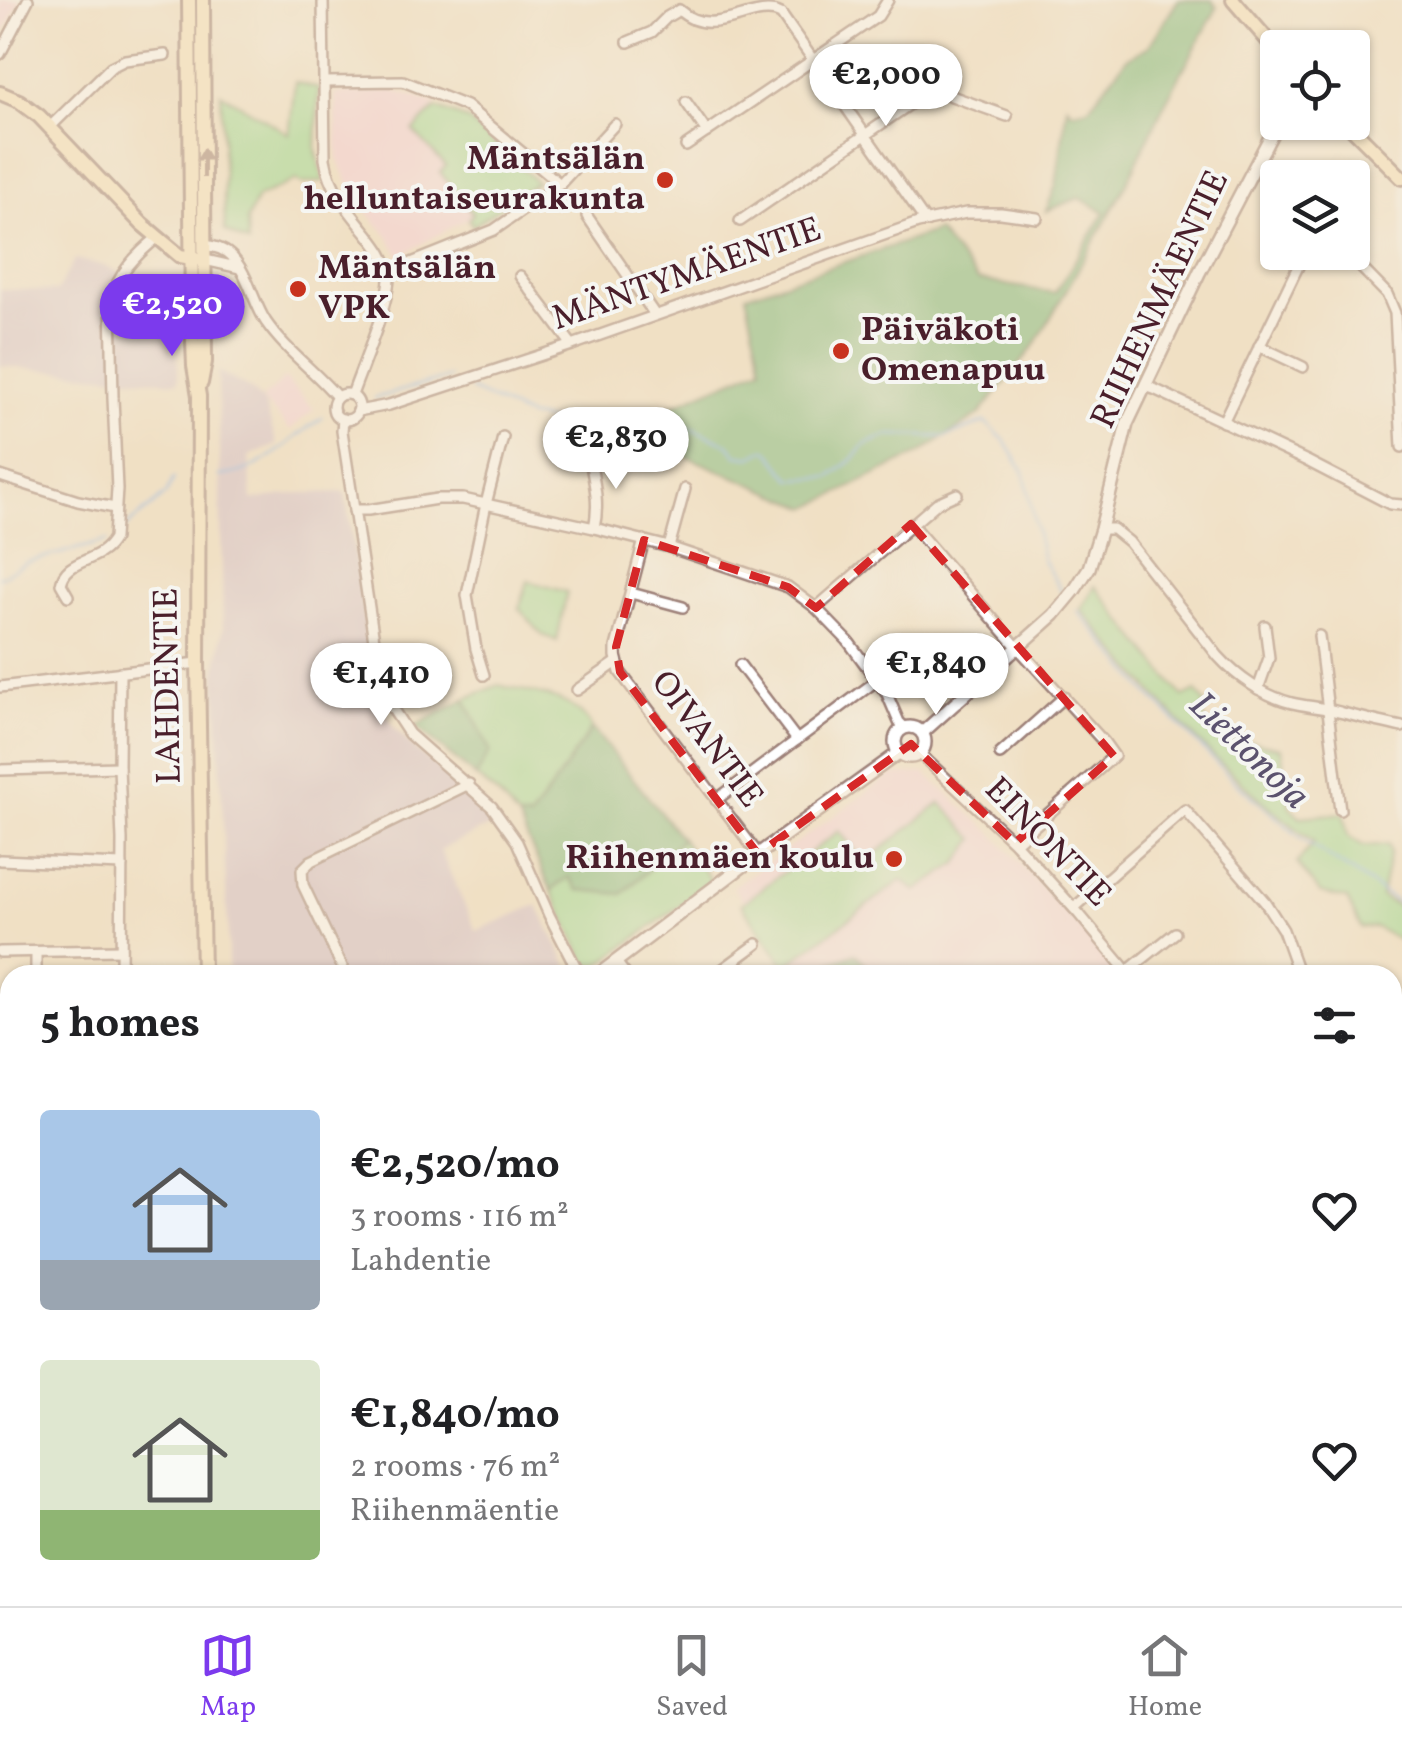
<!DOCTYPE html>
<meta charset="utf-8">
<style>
body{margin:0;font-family:Vollkorn,serif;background:#f6f6f6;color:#202124;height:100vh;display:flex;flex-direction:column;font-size:38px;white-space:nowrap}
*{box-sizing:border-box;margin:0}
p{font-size:32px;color:#757577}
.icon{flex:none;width:55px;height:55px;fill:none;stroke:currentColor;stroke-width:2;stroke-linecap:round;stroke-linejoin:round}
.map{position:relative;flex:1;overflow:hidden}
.panel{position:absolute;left:0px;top:965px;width:1402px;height:642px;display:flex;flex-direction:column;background:#fff;border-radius:30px 30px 0 0;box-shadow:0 2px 8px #0004}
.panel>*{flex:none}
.fabs{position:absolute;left:1260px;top:30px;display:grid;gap:20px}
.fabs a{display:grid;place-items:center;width:110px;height:110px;border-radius:10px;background:#fff;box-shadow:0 2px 8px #0004;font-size:50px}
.price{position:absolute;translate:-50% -85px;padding:0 22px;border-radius:35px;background:#fff;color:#222;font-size:32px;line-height:65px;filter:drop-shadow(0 2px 5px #0008)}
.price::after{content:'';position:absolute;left:50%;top:60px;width:30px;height:22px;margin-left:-15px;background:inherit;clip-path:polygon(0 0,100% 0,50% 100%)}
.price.active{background:#7c3aed;color:#fff}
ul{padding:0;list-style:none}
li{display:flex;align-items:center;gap:30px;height:250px;padding:0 40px}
li span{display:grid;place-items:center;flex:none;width:280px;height:200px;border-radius:10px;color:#555}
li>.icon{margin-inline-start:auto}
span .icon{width:120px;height:120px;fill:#fffc;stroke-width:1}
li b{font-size:42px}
h2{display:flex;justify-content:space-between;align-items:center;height:120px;padding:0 40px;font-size:42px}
.tab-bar{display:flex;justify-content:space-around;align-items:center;height:140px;border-top:2px solid #e0e0e0;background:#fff;font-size:28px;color:#757577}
.tab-bar a{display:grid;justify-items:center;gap:5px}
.tab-bar .active{color:#7c3aed}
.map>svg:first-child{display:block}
.built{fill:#f5cfda}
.industrial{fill:#d1bdcb}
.green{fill:#97d98f;stroke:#707c5d;stroke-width:2.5}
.forest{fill:#79b97a;stroke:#626c52;stroke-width:2.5}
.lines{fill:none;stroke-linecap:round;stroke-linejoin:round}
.stream{stroke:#7ab0e9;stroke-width:2.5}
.river{stroke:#7ab0e9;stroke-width:15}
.minor-casing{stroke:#9d8078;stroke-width:14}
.tertiary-casing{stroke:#9d8078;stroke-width:16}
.secondary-casing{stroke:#9d8078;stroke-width:18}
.minor{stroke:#fff;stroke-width:9}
.tertiary{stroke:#fff;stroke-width:11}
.secondary{stroke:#f9e7c3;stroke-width:12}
.oneway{fill:#a28377}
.marked{fill:none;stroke:#d62828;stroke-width:8;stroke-dasharray:20 12;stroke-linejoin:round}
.poi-dot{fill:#c8321e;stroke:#f6f6f2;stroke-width:4}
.labels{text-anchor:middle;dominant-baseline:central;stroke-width:8;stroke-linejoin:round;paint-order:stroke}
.poi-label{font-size:35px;font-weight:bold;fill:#4a1f2b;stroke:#f6f6f2;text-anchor:end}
.street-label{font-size:35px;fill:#4a1f2b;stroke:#f6f6f2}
.water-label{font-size:38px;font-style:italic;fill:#5b526e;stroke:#f6f6f2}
</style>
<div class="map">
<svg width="1402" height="1606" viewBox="0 0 1402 1606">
<rect width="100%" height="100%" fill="#f6f6f2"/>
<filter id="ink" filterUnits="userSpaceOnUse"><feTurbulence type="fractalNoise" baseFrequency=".01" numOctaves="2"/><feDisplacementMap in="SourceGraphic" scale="20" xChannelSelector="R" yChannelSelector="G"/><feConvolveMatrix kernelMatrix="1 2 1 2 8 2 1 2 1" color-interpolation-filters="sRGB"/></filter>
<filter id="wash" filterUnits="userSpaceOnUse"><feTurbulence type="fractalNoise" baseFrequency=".0048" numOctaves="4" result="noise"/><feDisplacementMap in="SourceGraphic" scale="40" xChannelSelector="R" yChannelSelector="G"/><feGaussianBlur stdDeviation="2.25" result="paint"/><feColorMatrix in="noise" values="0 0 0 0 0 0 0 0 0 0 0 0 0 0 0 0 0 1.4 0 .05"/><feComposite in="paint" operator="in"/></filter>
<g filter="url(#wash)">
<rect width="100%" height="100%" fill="#f0e0c4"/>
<g class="built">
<path d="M 0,0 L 21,0 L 3,34 L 0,32 Z"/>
<path d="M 392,90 L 437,104 L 414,131 L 446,166 L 440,172 L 474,215 L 400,256 L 388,236 L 355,198 L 338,159 L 335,94 Z"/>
<path d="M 285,378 L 314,409 L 290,430 L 262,399 Z"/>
<path d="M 924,773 L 990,831 L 1120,971 L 1115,975 L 877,975 L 855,953 L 803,975 L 796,975 L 733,887 L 892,775 Z"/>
</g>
<g class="industrial">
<path d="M 75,259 L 106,266 L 156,290 L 177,312 L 178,382 L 0,366 L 0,289 L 57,291 Z"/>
<path d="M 218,371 L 250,389 L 265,404 L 277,445 L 249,456 L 252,500 L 298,493 L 345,492 L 369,649 L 379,699 L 394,727 L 418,752 L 452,779 L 499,822 L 440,850 L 476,931 L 537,905 L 570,969 L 568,975 L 228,975 L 228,931 L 216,673 L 223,630 Z"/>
<path d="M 238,1598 L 373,1598 L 374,1606 L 238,1606 Z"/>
</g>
<g class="green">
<path d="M 295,82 L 319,89 L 316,150 L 324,181 L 302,184 L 296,180 L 257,198 L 247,220 L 248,243 L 225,231 L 221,93 L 289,134 Z"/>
<path d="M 436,108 L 468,120 L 537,182 L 473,226 L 468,219 L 473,214 L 440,172 L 446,166 L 413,131 Z"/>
<path d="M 528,581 L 567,592 L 557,641 L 542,635 L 519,608 Z"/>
<path d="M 1095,586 L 1183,697 L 1196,691 L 1206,704 L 1200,712 L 1212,729 L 1231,741 L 1239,739 L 1281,748 L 1290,807 L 1300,817 L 1343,813 L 1348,836 L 1364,846 L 1388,844 L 1390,852 L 1381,896 L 1402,909 L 1402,942 L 1375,927 L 1361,928 L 1347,899 L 1320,893 L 1297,863 L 1314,842 C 1225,777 1151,694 1081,609 Z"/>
<path d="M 498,685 C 529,693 576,695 592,728 L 530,819 L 518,818 L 498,795 L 476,777 L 490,751 L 465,699 Z"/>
<path d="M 941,803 L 975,839 L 958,863 L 916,891 L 902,880 L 785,966 L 741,904 L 839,831 L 865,862 Z"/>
<path d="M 682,839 L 712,882 L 599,965 L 587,965 L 551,890 L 569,877 L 622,894 Z"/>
<path d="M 0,1150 L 10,1165 L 10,1201 L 0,1213 Z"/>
<path d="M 0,1296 L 10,1305 L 10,1483 L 0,1477 Z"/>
</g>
<g class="forest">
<path d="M 1178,0 L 1212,0 L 1217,8 L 1164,105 L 1126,185 L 1035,345 L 979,415 L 917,455 L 808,508 L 619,428 L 762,367 L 746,295 L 937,231 L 978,280 L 1055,293 L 1105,212 L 1079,198 L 1046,211 L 1056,185 L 1067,105 L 1072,111 L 1088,108 L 1127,58 L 1149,46 Z"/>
<path d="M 465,699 L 490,751 L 476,777 L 415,726 Z"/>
<path d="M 592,728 L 682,839 L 622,894 L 578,890 L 569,877 L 551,890 L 518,818 L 530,819 Z"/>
<path d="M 855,953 L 877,975 L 803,975 Z"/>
<path d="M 1393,1081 L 1402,1086 L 1402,1223 L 1393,1216 Z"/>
<path d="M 1402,1456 L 1402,1606 L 1182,1606 L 1179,1598 L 1392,1598 L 1393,1470 Z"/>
<path d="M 873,1598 L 1117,1598 L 1132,1606 L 877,1606 Z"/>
</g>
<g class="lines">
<g class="stream">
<path d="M 471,390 L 529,417 C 549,418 562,429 580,416 L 655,420 L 667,413 L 681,424 L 728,444 L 737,455 L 751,457 L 766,449 C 777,457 781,469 792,479 L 830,477 L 851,461 L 866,444 L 890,435 L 946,437 L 985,422 L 1005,441 L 1024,472 L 1043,560 L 1063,594"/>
<path d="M 375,398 L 450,377"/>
<path d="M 219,476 C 266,472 285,441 322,418"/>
<path d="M 125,528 L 166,494 L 174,478"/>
<path d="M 0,577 L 27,562 L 107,541"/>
<path d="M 1078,611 L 1143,688 L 1234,781 L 1302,839 L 1402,905"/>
</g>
<g class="river">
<path d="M 0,1131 L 10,1144"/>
<path d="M 55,1598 L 55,1606"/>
</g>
</g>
</g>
<g filter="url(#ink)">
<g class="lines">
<defs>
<g id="minor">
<path d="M 323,0 L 325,159 C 330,189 348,210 367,233 C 377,246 387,258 389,274 C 391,299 361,369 352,395"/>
<path d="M 628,42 L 652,32 L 667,17 L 679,10 C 714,42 753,0 781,14 L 926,222"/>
<path d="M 0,54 L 28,0"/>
<path d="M 324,82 L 403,81 L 466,106 L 560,184"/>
<path d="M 686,102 L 707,132"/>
<path d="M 49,128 L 111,67 L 125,60 L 165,55"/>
<path d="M 686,146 L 878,16 L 888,0"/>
<path d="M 587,216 L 655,315"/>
<path d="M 740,221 L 932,89 L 1007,116"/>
<path d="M 205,245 C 216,247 225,249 233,258 C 249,276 253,302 266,322 C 286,351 315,371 337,397"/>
<path d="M 1346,252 L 1387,294 L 1395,313 L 1402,447"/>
<path d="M 205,260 L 240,268"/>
<path d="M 389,272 L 494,230 L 560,184 L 615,124"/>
<path d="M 520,276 L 572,345"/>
<path d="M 1259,346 L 1303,367"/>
<path d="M 1145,386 L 1154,389 L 1307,461 L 1390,504 L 1402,505"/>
<circle cx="346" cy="407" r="13"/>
<path d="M 358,411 L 389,405 L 572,345 L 918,223 L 966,213 L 1001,213 L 1037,218"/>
<path d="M 343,419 L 342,431 L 379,673 L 392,708 L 409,734 L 492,807 L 517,842 L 549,915 L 580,975"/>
<path d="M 1223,422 L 1305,252"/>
<path d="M 589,456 C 594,481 600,503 594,528"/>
<path d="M 0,476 L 78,501 L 115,508"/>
<path d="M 354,510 L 368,510 L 437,499 L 463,499 L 594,528 L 669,547 L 788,587 L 816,608 L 848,641 L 887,694 L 899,722 L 905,728"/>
<path d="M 911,524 L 1019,649 L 1104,742 L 1114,756 L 1015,843"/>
<path d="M 1101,529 L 1113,529 L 1129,542 L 1218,656 C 1237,677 1264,696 1292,703 C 1305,706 1318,707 1331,710 C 1355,716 1378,722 1402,727"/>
<path d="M 644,540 L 616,647 L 616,656 L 620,672 L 758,854"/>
<path d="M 669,547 L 685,489"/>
<path d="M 631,593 L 683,607"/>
<path d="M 68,596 L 61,584 C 66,557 99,565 114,538 L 117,489 L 113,398 L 111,301 C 117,274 137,254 158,237"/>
<path d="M 816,608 L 937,503 L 957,494"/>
<path d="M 1319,636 L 1340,810"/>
<path d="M 740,665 L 797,740"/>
<path d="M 120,672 L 119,767 L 122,840 L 121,975"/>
<path d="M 484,675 L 476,649 L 467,595 L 486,504 L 503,437"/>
<path d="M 0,687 L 198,663"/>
<path d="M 1258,689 L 1269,658 L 1265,626"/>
<path d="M 577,690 L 617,662"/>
<path d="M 920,754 L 1015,843 L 1079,914 L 1130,975"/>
<path d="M 1000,754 L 1064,697"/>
<path d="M 0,770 L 119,767"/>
<path d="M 716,800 L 934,638"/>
<path d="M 0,860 L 122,865"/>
<path d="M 1074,908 L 1185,810 L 1265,902 L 1283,930 L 1299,975"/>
<path d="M 0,952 L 121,950"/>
<path d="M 36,952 L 36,975"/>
<path d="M 616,962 L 626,975"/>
<path d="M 1125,973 L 1175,933"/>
<path d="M 346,975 L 303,885 L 302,870 L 311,861 L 469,784"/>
<path d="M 715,975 L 757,944"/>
<path d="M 1392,1340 L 1402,1344"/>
<path d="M 390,1598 L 392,1606"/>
<path d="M 640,1598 L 654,1606"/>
<path d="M 753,1598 L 755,1606"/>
<path d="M 775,1606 L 796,1598"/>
</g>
<g id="tertiary">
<circle cx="910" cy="742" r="15"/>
<path d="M 922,733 L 1054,615 L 1074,591 L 1089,568 L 1101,529 L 1127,424 L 1199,273 L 1278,122"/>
<path d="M 598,975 L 768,847 L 900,752"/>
</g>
<g id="secondary">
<path d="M 189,0 L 192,318 L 194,366 L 199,396 L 198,663 L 203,975"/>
<path d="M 1233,0 L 1278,52"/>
<path d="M 0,93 L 19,101 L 39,116 L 142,224 L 180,256 L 198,259"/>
<path d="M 1346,122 L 1402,178"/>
<path d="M 201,383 L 205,362 L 203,0"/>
<path d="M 209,1598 L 209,1606"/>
</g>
</defs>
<use href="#minor" class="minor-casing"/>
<use href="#tertiary" class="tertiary-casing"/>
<use href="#secondary" class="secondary-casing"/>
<use href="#minor" class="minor"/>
<use href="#tertiary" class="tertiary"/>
<use href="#secondary" class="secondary"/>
</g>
<defs><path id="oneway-solid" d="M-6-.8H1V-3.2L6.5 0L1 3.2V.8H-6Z" transform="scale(2.5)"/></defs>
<use class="oneway" href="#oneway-solid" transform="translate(204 163) rotate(-90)"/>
</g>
<path d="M0 0H1402V1606H0ZM 911,524 L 1114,756 L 1015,843 L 911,744 L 758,854 L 620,672 L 616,647 L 644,540 L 788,587 L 816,608 Z" fill="#f0e0c4" fill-opacity=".55" fill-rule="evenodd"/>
<path class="marked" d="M 911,524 L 1114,756 L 1015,843 L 911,744 L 758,854 L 620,672 L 616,647 L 644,540 L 788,587 L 816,608 Z"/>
<g class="poi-dot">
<circle cx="665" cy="180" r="10"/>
<circle cx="298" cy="289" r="10"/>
<circle cx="841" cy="351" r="10"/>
<circle cx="894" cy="859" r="10"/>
</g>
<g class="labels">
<g class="poi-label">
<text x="645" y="160">Mäntsälän<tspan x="645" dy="40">helluntaiseurakunta</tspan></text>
<text x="318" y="269" text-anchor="start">Mäntsälän<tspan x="318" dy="40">VPK</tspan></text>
<text x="861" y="331" text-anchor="start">Päiväkoti<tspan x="861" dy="40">Omenapuu</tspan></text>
<text x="874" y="859">Riihenmäen koulu</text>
</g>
<g class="street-label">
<text transform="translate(687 275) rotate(-19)">MÄNTYMÄENTIE</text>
<text transform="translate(1161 300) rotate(-65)">RIIHENMÄENTIE</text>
<text transform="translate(169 686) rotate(-91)">LAHDENTIE</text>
<text transform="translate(706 740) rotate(53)">OIVANTIE</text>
<text transform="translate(1047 843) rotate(46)">EINONTIE</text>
</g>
<g class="water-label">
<text transform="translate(1248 752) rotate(44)">Liettonoja</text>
</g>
</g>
</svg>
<div class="fabs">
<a><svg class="icon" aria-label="locate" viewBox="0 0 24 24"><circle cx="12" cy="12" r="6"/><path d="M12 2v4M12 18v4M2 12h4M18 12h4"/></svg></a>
<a><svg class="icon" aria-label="layers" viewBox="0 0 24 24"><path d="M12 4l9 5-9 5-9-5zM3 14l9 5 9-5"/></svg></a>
</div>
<b class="price" style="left:886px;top:129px">€2,000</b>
<b class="price active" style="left:172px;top:359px">€2,520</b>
<b class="price" style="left:616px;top:492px">€2,830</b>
<b class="price" style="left:936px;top:718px">€1,840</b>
<b class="price" style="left:381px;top:728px">€1,410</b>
<section class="panel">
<h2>5 homes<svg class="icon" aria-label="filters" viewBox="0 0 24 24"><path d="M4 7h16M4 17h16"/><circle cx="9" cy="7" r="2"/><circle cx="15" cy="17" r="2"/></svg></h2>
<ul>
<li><span style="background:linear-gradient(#a9c7e8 75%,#9aa5b1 0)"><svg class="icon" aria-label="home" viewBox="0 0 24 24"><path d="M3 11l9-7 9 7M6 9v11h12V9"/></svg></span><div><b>€2,520/mo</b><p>3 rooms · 116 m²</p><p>Lahdentie</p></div><svg class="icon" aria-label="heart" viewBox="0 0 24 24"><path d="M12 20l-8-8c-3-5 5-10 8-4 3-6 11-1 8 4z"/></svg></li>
<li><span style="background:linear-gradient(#dfe7d0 75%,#8fb573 0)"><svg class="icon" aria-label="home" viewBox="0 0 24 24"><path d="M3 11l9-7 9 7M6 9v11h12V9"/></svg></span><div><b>€1,840/mo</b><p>2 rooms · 76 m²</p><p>Riihenmäentie</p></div><svg class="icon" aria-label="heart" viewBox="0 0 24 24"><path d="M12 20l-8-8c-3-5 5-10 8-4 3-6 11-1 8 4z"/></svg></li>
</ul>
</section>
</div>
<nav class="tab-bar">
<a class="active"><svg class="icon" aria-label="map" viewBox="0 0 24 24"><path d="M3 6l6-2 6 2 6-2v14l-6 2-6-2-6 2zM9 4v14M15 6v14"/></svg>Map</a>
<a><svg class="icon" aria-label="saved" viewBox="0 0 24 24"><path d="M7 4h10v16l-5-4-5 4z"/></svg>Saved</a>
<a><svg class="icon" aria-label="home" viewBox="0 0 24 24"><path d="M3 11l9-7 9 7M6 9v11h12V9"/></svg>Home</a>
</nav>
